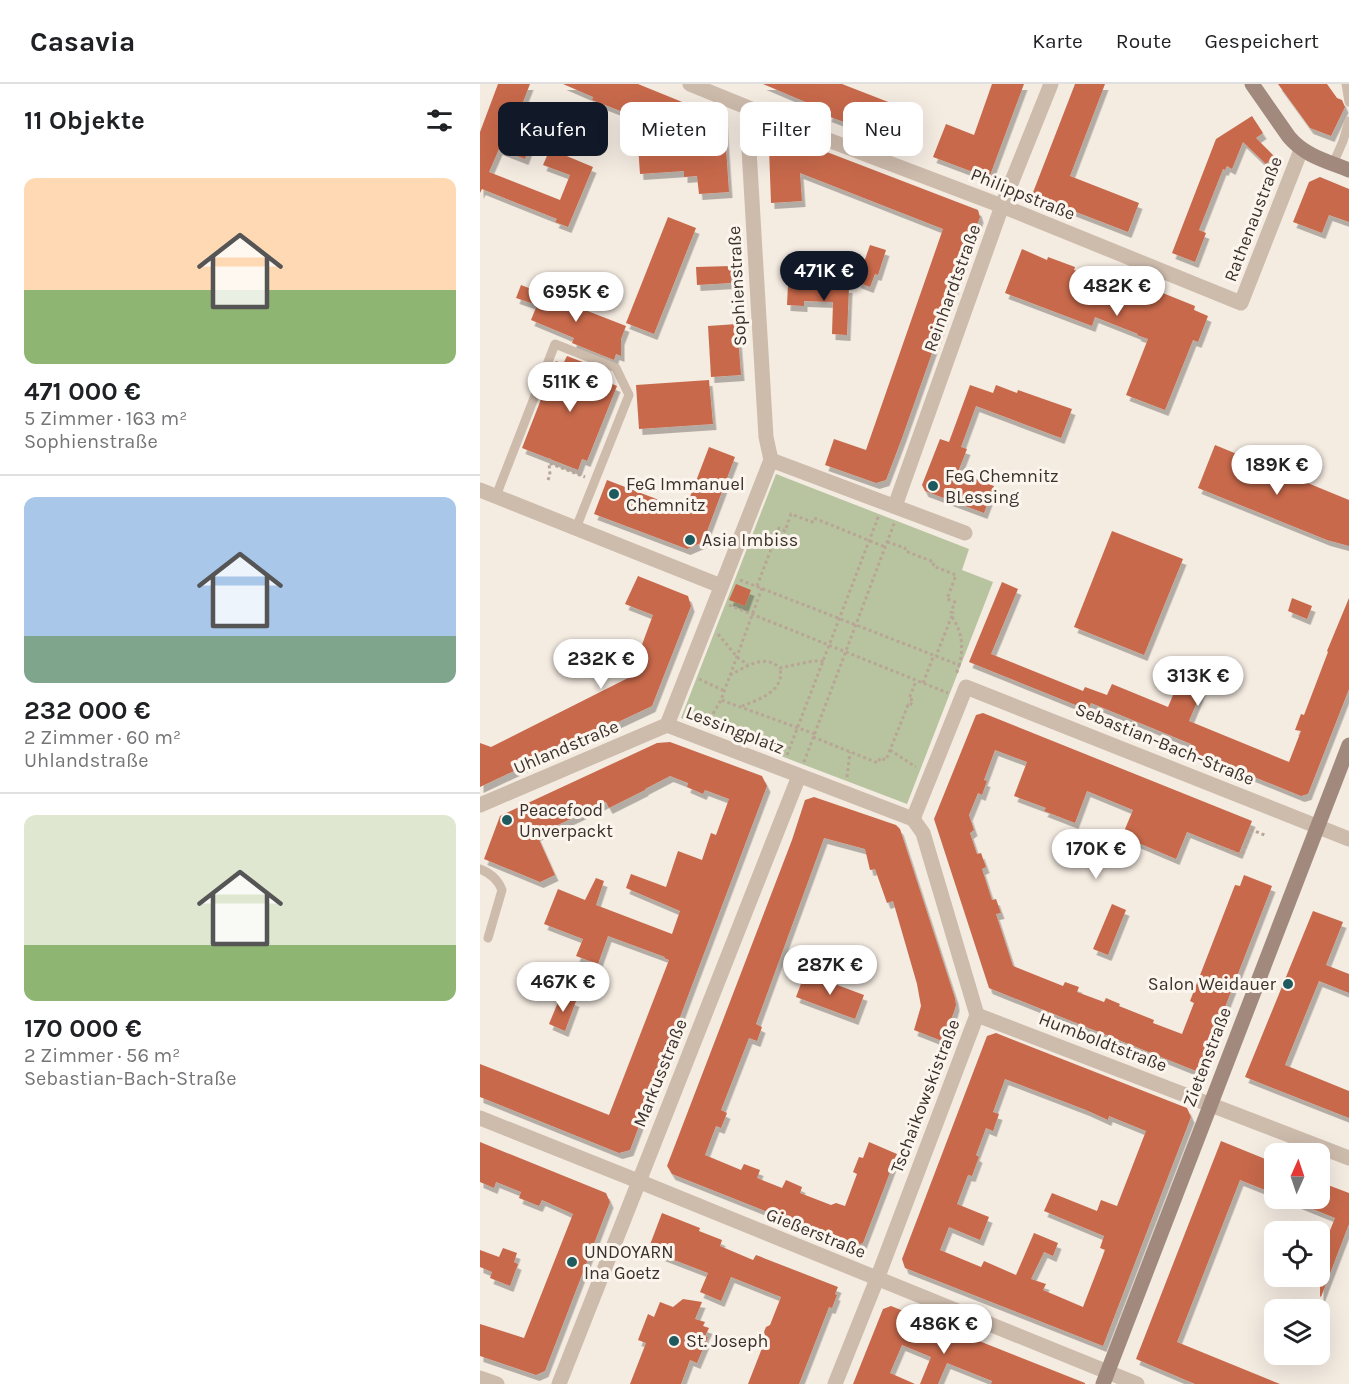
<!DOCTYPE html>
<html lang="de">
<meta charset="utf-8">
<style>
body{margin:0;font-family:Karla,sans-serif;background:#f2f2f2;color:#202124;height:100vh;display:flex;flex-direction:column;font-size:22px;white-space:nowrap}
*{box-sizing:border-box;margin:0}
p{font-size:20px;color:#757577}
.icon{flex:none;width:33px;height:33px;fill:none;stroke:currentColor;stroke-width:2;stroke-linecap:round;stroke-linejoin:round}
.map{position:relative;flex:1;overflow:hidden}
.side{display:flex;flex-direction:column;background:#fff;width:480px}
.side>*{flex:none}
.banner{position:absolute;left:18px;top:18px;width:570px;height:54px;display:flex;gap:12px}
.needle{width:39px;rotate:3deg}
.fabs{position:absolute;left:784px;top:1059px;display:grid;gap:12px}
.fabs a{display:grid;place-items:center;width:66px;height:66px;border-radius:12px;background:#fff;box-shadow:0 6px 24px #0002;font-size:30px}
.price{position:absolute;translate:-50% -51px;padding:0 14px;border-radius:21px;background:#fff;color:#222;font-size:20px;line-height:39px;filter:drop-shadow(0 2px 3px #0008)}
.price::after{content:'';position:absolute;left:50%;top:36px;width:18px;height:14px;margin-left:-9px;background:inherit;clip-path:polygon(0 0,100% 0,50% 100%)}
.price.active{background:#111827;color:#fff}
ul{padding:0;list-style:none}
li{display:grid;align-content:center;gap:12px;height:318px;padding:0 24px}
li+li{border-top:2px solid #e0e0e0}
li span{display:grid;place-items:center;height:186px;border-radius:12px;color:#555}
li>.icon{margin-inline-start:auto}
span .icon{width:108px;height:108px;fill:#fffc;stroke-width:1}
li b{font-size:26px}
h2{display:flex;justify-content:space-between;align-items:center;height:72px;padding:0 24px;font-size:26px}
.pill{padding:0 21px;border-radius:12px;background:#fff;box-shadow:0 6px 24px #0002;font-size:21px;line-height:54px}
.pill.active{background:#111827;color:#fff}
header{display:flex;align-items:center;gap:36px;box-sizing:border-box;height:84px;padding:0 30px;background:#fff;border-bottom:2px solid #e0e0e0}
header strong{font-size:28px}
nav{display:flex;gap:33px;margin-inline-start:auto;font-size:21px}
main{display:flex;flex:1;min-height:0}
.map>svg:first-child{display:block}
.green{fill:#b8c4a0}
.building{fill:#c8694b;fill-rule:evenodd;filter:url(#shadow)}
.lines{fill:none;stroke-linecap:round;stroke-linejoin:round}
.path{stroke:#b9a596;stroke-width:3;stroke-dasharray:3 3;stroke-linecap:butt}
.lane{stroke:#cdbbac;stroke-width:9}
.street{stroke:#cdbbac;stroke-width:15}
.secondary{stroke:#a18a7d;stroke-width:15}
.poi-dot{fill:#1f5a5e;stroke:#fbf5ee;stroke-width:2}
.labels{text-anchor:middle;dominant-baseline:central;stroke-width:6;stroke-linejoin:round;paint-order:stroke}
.street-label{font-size:18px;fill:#3b302b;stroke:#fbf5ee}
.poi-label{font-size:18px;fill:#3b302b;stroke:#fbf5ee;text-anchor:start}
</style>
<header>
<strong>Casavia</strong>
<nav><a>Karte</a><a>Route</a><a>Gespeichert</a></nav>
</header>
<main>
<section class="side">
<h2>11 Objekte<svg class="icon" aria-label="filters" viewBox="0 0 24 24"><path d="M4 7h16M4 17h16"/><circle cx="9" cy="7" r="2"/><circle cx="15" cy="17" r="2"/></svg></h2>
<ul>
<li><span style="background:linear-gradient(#ffd9b3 60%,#8fb573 0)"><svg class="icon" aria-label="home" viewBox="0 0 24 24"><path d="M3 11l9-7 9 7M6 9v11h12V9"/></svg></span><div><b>471 000 €</b><p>5 Zimmer · 163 m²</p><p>Sophienstraße</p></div></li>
<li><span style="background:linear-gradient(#a9c7e8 75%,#7fa58c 0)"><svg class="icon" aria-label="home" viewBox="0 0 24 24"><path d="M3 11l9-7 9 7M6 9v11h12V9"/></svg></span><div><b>232 000 €</b><p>2 Zimmer · 60 m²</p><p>Uhlandstraße</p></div></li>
<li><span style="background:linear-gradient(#dfe7d0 70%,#8fb573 0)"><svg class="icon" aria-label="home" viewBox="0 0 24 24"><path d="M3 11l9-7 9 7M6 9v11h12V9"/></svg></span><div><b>170 000 €</b><p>2 Zimmer · 56 m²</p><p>Sebastian-Bach-Straße</p></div></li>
</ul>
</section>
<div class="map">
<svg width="869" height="1300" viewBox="0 0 869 1300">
<defs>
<filter id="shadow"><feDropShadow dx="3.5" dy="6" stdDeviation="0" flood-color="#0004"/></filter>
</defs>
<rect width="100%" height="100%" fill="#f4ebe1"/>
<path class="green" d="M 296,390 L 489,465 L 482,486 L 513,498 L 427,720 L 201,634 Z"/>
<g class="building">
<path d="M 18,0 L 50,0 L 29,54 L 50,62 L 45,75 L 19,65 L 9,88 L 80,116 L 90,91 L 63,81 L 70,65 L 113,83 L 88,143 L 75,138 L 77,135 L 2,105 L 0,109 L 0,48 Z"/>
<path d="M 83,0 L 158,0 L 244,35 L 249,108 L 219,110 L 217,92 L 204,93 L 204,87 L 160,90 L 156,33 L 112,16 L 113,13 Z"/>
<path d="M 283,0 L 362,0 L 434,28 L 422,60 L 348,32 L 349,28 Z"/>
<path d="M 512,0 L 544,0 L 509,94 L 453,73 L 466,40 L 494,51 Z"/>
<path d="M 595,0 L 625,0 L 590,92 L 659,119 L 648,148 L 552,111 Z"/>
<path d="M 798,0 L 847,0 L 857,14 L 862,16 L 865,23 L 851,52 L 830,44 Z"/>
<path d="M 772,32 L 783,49 L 776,54 L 794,72 L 786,80 L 763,58 L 752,85 L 747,82 L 745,86 L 743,85 L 719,146 L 726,149 L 715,178 L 692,169 L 736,55 Z"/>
<path d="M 300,50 L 498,126 L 500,133 L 422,354 L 406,396 L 396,399 L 345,381 L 354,355 L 386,366 L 463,145 L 320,89 L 322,117 L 291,119 L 289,64 Z"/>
<path d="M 840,93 L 869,105 L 869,138 L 849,131 L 842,149 L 813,138 L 829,98 Z"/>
<path d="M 188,133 L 216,144 L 174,250 L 146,239 Z"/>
<path d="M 390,161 L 406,166 L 398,191 L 395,190 L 390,203 L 377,198 Z"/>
<path d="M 542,165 L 567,176 L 568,173 L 595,183 L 594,186 L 634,202 L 638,191 L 715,222 L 714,226 L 728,232 L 718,258 L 713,256 L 685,326 L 646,311 L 668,255 L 657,251 L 658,250 L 615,233 L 612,242 L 525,209 Z"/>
<path d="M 251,182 L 251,199 L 217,201 L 216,183 Z"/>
<path d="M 41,201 L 146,242 L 141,255 L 141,272 L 136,270 L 134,276 L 92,259 L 94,254 L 51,236 L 57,221 L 36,214 Z"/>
<path d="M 308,201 L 369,203 L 367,251 L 352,250 L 353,218 L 324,217 L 324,222 L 307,221 Z"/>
<path d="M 257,240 L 261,291 L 231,293 L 228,242 Z"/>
<path d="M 87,272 L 129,288 L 125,297 L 137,302 L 107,377 L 102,375 L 98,386 L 42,364 L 76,277 L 83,280 Z"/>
<path d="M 229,296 L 233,340 L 159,345 L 156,301 Z"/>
<path d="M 490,301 L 513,309 L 516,301 L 537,309 L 538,306 L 592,325 L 581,354 L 496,322 L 481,363 L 487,365 L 478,388 L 514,402 L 504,429 L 445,407 L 442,401 L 460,355 L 469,358 Z"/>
<path d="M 735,361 L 869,416 L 869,462 L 847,456 L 718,404 Z"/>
<path d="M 229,363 L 255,373 L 223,458 L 207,465 L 114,430 L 127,396 L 205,426 Z"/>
<path d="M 632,447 L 703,475 L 664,571 L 594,543 Z"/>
<path d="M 158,492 L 208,512 L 211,522 L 172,622 L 0,703 L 0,659 L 11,663 L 150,593 L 173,531 L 145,520 Z"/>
<path d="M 522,498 L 538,505 L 511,570 L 603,607 L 605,603 L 627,611 L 632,600 L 688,623 L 699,597 L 722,606 L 709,637 L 809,678 L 821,647 L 815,646 L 821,630 L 824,631 L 848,568 L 847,567 L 869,514 L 869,605 L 828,710 L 821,712 L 708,666 L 711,660 L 611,619 L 608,626 L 489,578 Z"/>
<path d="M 256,500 L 271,506 L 265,522 L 249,516 Z"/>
<path d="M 812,514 L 832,522 L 827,535 L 808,527 Z"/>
<path d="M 503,629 L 772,737 L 759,769 L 707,748 L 696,775 L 642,752 L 653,726 L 607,707 L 595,739 L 564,727 L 566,724 L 534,712 L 547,678 L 515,666 L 504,696 L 507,697 L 502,711 L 498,709 L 489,731 L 494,746 L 490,749 L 497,770 L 501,769 L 506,783 L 502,785 L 512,816 L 516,815 L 521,829 L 516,830 L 533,882 L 583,902 L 585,898 L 599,903 L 597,908 L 624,918 L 626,914 L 640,920 L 639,922 L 674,936 L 673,939 L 702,950 L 714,919 L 710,917 L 755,801 L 760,802 L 764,791 L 792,802 L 721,985 L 716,987 L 509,904 L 454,735 L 496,631 Z"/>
<path d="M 190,658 L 282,692 L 287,702 L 150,1066 L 139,1069 L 0,1013 L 0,980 L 129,1031 L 189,876 L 184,874 L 185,873 L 128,852 L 118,880 L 96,872 L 103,855 L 64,840 L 78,805 L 105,816 L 116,794 L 124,797 L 116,821 L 192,850 L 200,827 L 146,804 L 151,790 L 186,803 L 198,767 L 222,776 L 231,749 L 236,751 L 249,715 L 225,706 L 223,710 L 207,703 L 208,699 L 190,692 L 165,705 L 165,706 L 129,724 L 126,718 L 57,751 L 75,791 L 60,798 L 4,775 L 20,732 L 177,659 Z"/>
<path d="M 334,713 L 416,741 L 420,745 L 475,914 L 476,921 L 474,928 L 462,957 L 434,946 L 441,922 L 437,900 L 413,817 L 407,819 L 395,785 L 390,786 L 385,765 L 344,754 L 276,940 L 282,943 L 277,957 L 269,954 L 241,1026 L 247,1029 L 241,1044 L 236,1042 L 225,1071 L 261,1086 L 264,1080 L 280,1086 L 277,1094 L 302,1104 L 306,1096 L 322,1103 L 320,1109 L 351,1121 L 356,1119 L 365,1122 L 377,1090 L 373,1088 L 379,1073 L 383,1074 L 389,1058 L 417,1070 L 383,1159 L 374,1162 L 192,1090 L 187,1082 L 312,756 L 325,716 Z"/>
<path d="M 632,820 L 646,826 L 628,871 L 613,865 Z"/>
<path d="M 833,827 L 863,838 L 846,881 L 869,890 L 869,909 L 839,897 L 805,981 L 869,1007 L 869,1034 L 765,993 Z"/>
<path d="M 325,889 L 384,911 L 375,935 L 316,913 Z"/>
<path d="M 81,911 L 96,917 L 85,947 L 69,940 Z"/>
<path d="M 516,949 L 707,1024 L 711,1033 L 623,1262 L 425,1184 L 422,1175 L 507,952 ZM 525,995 L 606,1026 L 628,1036 L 629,1032 L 666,1047 L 637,1122 L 621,1116 L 617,1127 L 572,1109 L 564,1127 L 624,1152 L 620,1164 L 625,1166 L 603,1223 L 563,1206 L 566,1200 L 551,1195 L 564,1168 L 573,1172 L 578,1159 L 554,1149 L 536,1191 L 504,1177 L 501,1183 L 460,1166 L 469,1143 L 500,1156 L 509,1133 L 477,1120 L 488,1091 L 492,1092 L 499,1073 L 496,1071 L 506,1044 L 513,1047 L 519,1030 L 513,1028 Z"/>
<path d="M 741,1057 L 795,1079 L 795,1110 L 760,1096 L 697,1258 L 800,1300 L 715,1300 L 656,1275 Z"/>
<path d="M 0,1058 L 126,1109 L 130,1118 L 65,1287 L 56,1291 L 0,1272 L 0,1240 L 44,1254 L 93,1130 L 62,1116 L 59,1122 L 39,1114 L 41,1108 L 16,1098 L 14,1104 L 0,1098 Z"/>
<path d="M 840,1098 L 869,1109 L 869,1140 L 841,1213 L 840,1212 L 840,1171 L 855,1134 L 808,1115 L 840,1114 Z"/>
<path d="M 182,1129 L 220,1144 L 219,1147 L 242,1156 L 240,1162 L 273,1176 L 276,1171 L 358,1203 L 355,1210 L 357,1211 L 352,1224 L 349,1223 L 319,1300 L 268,1300 L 286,1254 L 284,1248 L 286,1243 L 290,1241 L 301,1213 L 251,1193 L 241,1217 L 220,1208 L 228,1189 L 168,1166 Z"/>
<path d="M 23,1164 L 37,1169 L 34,1178 L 38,1180 L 30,1202 L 10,1194 L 12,1188 L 0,1183 L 0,1166 L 19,1173 Z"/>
<path d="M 203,1215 L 222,1218 L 215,1235 L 225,1238 L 223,1242 L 229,1244 L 225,1252 L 228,1253 L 217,1279 L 210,1276 L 201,1300 L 150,1300 L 166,1259 L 158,1256 L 168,1230 L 174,1233 L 180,1218 L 193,1223 Z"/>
<path d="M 411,1222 L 605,1299 L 605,1300 L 511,1300 L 512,1297 L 467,1279 L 458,1300 L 440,1300 L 451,1273 L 422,1261 L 410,1289 L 435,1300 L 373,1300 L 403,1225 Z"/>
</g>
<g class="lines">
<g class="path">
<path d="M 69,374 L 69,379 L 105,393"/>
<path d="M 68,396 L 70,391 L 69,379"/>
<path d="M 407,458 L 425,464 L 425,467 L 454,478 L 453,482 L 476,491 L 467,515 L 475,518 L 471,528 L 473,529 L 456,572"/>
<path d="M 260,496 L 479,581 L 476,591"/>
<path d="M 277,502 L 299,444 L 305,447 L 311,430 L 332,438 L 334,434 L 405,463"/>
<path d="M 282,504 L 241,616 L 335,650"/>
<path d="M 249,521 L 468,609"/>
<path d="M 472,533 C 482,547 484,564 479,581"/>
<path d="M 238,550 L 257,573 L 268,581"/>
<path d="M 250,591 C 266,583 284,569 300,584 L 333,577 L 344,577"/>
<path d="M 219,595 L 245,607"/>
<path d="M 443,599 L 454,571"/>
<path d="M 262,622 C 278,616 305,607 300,585"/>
<path d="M 227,640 L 241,616"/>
<path d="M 333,653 L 398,679 L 400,674 L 406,676 L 428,621 L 430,622 L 433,616 L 429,615 L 436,597"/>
<path d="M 410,666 L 436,683"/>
<path d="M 307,671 L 399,431"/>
<path d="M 324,678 L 415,437"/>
<path d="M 367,693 L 370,668"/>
<path d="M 735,761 L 762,771 L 772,746 L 787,752"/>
</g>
<g class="lane">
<path d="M 866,0 L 869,18"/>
<path d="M 853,80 L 863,57 L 869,37"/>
<path d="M 16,412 L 75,260 L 136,284 L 149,311 L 96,444"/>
<path d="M 0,785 C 10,789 18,795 22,806 L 8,854"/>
</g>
<g class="street">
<path d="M 210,0 L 335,51 L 522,122 L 761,219 L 821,66"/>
<path d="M 273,26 L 268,40 L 268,49 L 286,353 L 291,376"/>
<path d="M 291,376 L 485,449"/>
<path d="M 0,406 L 241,502"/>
<path d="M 415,422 L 522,122 L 571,0"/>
<path d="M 187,641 L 291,376"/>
<path d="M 187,641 L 433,735"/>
<path d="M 0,721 L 187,641"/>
<path d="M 433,735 L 486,603 L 869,755"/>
<path d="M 497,931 L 869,1074"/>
<path d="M 0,1034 L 158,1097 L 657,1300"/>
<path d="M 0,1294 L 17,1300"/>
<path d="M 79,1300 L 319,692"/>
<path d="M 355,1300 L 397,1195 L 497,931 L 443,749 L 433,735"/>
</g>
<g class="secondary">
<path d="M 772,0 L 809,53 C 825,72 847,77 869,86"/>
<path d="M 623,1300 L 869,661"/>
</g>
</g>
<g class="poi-dot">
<circle cx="453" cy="402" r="6"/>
<circle cx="134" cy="410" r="6"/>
<circle cx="210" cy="456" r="6"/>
<circle cx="27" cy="736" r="6"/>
<circle cx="808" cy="900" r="6"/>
<circle cx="92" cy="1178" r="6"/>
<circle cx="194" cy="1257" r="6"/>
</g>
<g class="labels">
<g class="street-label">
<text transform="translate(543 110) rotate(22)">Philippstraße</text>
<text transform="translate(773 135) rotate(-69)">Rathenaustraße</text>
<text transform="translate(257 202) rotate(-93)">Sophienstraße</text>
<text transform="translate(472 204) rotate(-70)">Reinhardtstraße</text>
<text transform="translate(255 646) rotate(21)">Lessingplatz</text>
<text transform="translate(685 660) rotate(22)">Sebastian-Bach-Straße</text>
<text transform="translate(86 663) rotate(-23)">Uhlandstraße</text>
<text transform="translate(623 958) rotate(21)">Humboldtstraße</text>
<text transform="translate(727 973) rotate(-69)">Zietenstraße</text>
<text transform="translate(180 989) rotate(-68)">Markusstraße</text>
<text transform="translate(445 1012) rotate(-69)">Tschaikowskistraße</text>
<text transform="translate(336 1149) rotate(22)">Gießerstraße</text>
</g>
<g class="poi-label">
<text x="465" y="392">FeG Chemnitz<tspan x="465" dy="21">BLessing</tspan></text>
<text x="146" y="400">FeG Immanuel<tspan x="146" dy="21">Chemnitz</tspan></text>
<text x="222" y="456">Asia Imbiss</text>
<text x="39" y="726">Peacefood<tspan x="39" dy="21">Unverpackt</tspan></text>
<text x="796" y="900" text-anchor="end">Salon Weidauer</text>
<text x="104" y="1168">UNDOYARN<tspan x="104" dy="21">Ina Goetz</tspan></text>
<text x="206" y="1257">St. Joseph</text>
</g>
</g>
</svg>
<div class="fabs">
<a><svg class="needle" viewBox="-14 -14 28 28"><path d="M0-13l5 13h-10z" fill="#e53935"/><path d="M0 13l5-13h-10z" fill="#757577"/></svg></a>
<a><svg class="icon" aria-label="locate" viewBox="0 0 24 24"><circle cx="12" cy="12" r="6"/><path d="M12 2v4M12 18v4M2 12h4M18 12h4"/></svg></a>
<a><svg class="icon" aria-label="layers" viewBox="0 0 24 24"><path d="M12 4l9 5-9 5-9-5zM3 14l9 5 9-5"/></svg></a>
</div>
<b class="price active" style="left:344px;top:218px">471K €</b>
<b class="price" style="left:637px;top:233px">482K €</b>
<b class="price" style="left:96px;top:239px">695K €</b>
<b class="price" style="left:90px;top:329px">511K €</b>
<b class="price" style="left:797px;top:412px">189K €</b>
<b class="price" style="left:121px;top:606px">232K €</b>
<b class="price" style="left:718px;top:623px">313K €</b>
<b class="price" style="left:616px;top:796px">170K €</b>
<b class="price" style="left:350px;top:912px">287K €</b>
<b class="price" style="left:83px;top:929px">467K €</b>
<b class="price" style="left:464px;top:1271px">486K €</b>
<div class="banner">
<a class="pill active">Kaufen</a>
<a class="pill">Mieten</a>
<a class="pill">Filter</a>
<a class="pill">Neu</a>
</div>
</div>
</main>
